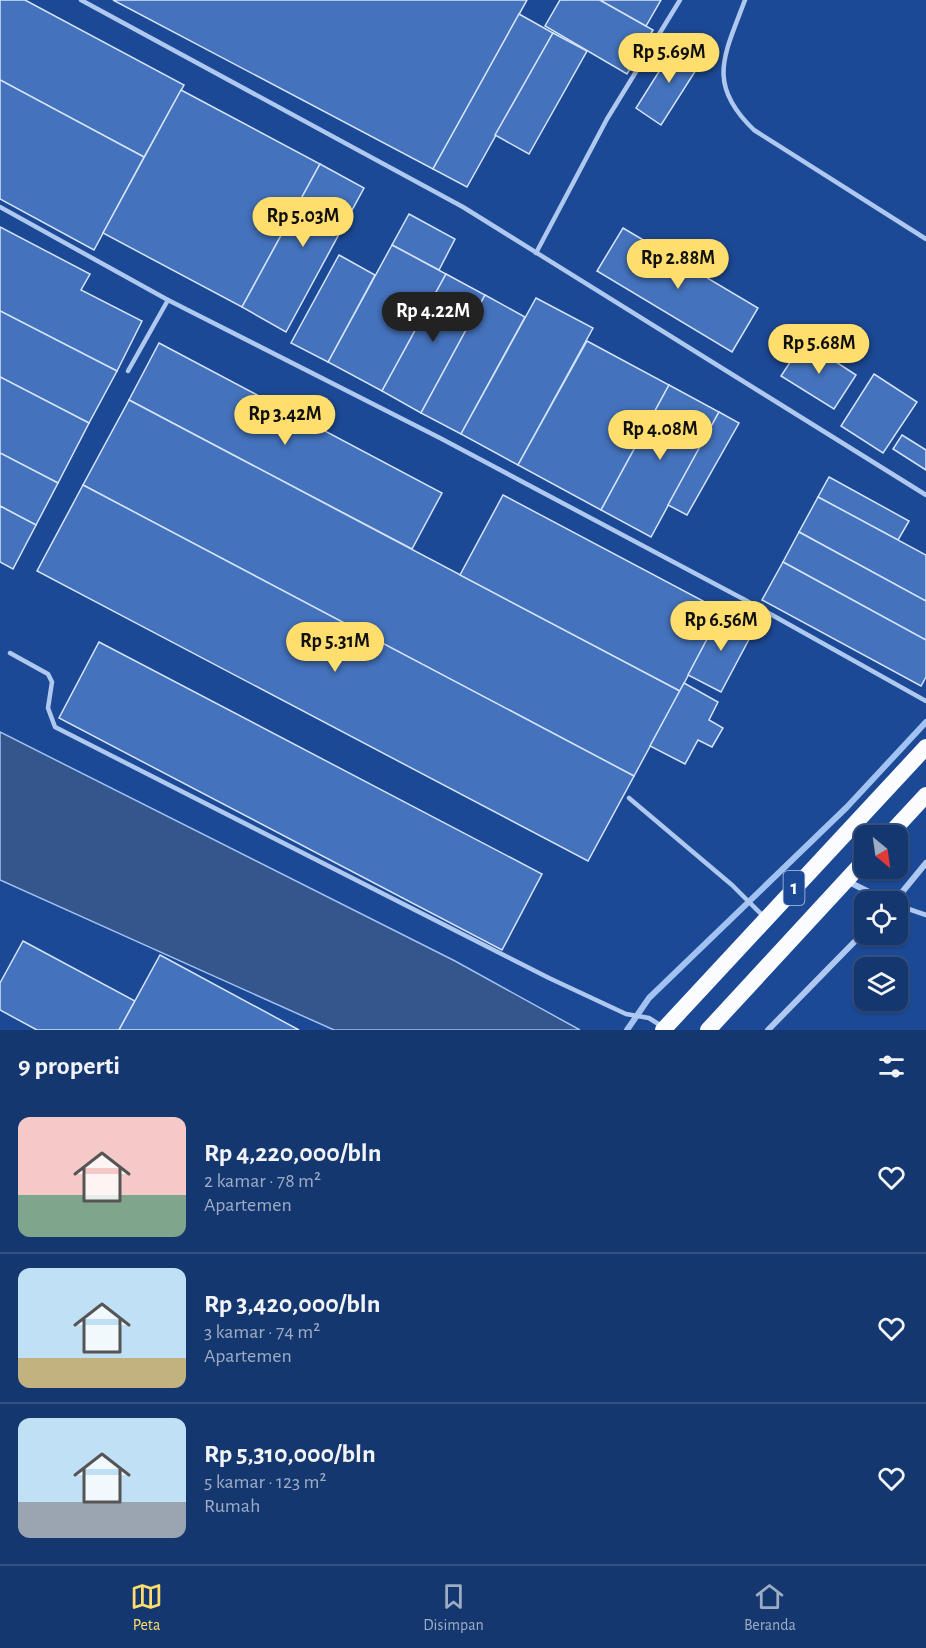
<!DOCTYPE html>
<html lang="id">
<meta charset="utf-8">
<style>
body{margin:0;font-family:"Alegreya Sans",sans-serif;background:#224278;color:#f1f3f6;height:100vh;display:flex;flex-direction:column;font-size:22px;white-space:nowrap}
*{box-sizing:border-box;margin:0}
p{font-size:20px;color:#9dacc3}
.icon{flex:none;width:33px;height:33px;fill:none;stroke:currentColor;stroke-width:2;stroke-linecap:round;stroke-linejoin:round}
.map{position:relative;height:1030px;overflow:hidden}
.panel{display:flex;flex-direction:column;background:#153770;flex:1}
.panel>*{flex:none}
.needle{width:39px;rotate:151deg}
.tools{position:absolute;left:854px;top:825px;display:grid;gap:12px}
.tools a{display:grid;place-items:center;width:54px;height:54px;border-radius:12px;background:#153770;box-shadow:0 2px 4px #0004,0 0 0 2px #345183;font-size:30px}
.price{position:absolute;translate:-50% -51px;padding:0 14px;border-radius:21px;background:#ffde6d;color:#111;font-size:20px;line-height:39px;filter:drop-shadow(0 2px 3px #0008)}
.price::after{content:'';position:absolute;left:50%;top:36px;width:18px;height:14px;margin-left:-9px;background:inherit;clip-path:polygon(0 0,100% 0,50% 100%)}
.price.selected{background:#222;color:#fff}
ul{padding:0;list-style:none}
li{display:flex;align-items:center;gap:18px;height:150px;padding:0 18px}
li+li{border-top:2px solid #345183}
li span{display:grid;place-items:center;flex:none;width:168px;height:120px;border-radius:12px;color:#555}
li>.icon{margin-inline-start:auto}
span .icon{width:72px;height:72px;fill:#fffc;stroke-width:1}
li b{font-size:26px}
h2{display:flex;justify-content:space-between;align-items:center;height:72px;padding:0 18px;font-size:26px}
.dock{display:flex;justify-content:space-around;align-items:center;height:84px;border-top:2px solid #345183;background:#153770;font-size:16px;color:#9dacc3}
.dock a{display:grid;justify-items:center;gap:3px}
.dock .selected{color:#ffde6d}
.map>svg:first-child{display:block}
.water{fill:#35558d;stroke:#a2c2f1;stroke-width:1.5}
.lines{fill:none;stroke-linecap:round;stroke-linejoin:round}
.stream{stroke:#a2c2f1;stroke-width:6}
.building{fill:#4472bc;stroke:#d5e4fb;stroke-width:1.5}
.service{stroke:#afc8ef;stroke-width:4.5}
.minor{stroke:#afc8ef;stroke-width:6}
.trunk{stroke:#fbfcff;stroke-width:16}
.labels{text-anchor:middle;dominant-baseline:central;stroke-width:6;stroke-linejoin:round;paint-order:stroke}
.shield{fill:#1c4995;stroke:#bbc8df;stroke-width:1.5}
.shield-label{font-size:20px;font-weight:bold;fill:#fff}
</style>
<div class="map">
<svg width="926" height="1030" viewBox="0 0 926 1030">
<rect width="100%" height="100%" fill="#1c4995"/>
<path class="water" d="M 0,732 L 455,961 L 580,1030 L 334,1030 L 0,880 Z"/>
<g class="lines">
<path class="stream" d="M 627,1030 L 649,998 L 847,807 L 926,722"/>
</g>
<g class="building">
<path d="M 0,0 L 25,0 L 184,85 L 144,157 L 0,80 Z"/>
<path d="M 113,0 L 527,0 L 433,169 Z"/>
<path d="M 560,0 L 600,0 L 653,30 L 627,74 L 545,26 Z"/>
<path d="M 600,0 L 661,0 L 646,26 Z"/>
<path d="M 519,14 L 553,33 L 467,187 L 433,169 Z"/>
<path d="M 553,33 L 587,51 L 529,154 L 495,135 Z"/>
<path d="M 677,43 L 703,59 L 661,125 L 636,108 Z"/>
<path d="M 0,80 L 144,157 L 94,250 L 0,199 Z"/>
<path d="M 181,90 L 320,164 L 242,307 L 103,233 Z"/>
<path d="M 320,164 L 364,188 L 286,332 L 242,307 Z"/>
<path d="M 409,214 L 455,239 L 439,270 L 392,245 Z"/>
<path d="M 0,227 L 90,274 L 81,290 L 142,321 L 117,371 L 0,311 Z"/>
<path d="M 623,228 L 758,308 L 732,352 L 597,271 Z"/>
<path d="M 392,245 L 446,274 L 382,391 L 328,362 Z"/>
<path d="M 339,255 L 375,275 L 328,362 L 291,343 Z"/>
<path d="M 446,274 L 485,295 L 421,413 L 382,391 Z"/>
<path d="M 485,295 L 525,317 L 461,434 L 421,413 Z"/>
<path d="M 536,298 L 593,328 L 518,465 L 461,434 Z"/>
<path d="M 0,311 L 117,371 L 89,423 L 0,377 Z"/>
<path d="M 587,341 L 669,385 L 601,510 L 518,465 Z"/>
<path d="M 804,341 L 856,375 L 834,409 L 781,376 Z"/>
<path d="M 159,343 L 442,493 L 412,549 L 129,400 Z"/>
<path d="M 874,374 L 917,402 L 883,453 L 841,426 Z"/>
<path d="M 0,377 L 89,423 L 58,483 L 0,453 Z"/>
<path d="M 669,385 L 719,412 L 651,537 L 601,510 Z"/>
<path d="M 129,400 L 680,691 L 634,776 L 83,485 Z"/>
<path d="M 719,412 L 739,423 L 687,515 L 668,505 Z"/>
<path d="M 902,435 L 926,450 L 926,470 L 893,449 Z"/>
<path d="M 0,453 L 58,483 L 36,525 L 0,506 Z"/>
<path d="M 829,477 L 909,521 L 898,540 L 818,497 Z"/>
<path d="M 83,485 L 634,776 L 588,861 L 37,571 Z"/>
<path d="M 503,495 L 722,611 L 680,691 L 460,575 Z"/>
<path d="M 818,497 L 926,555 L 926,601 L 799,532 Z"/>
<path d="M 0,506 L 36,525 L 13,569 L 0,562 Z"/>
<path d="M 799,532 L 926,601 L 926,640 L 783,562 Z"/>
<path d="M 783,562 L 926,640 L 926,677 L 921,686 L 762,600 Z"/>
<path d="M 722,611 L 755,628 L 721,692 L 688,675 Z"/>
<path d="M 99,642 L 542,874 L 502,950 L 59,718 Z"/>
<path d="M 684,683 L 718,702 L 709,720 L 723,728 L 712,747 L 698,740 L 685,764 L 650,746 Z"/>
<path d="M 23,941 L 135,1001 L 119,1030 L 37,1030 L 0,1010 L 0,983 Z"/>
<path d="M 160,955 L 299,1030 L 119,1030 Z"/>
</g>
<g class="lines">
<g class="service">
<path d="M 81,0 L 463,207 L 926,495"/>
<path d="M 745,0 C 724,56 706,84 754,130 L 926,239"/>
<path d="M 0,207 L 168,300 L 440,438 L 747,601 L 926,701"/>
<path d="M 536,253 L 607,119 L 680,0"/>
<path d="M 128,371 L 168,300"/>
<path d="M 10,653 L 48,674 L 52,682 L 48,708 L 55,727 L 549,978 L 626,1014 L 649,1018 L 663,1027"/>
<path d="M 629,798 L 732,885 L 764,917"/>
<path d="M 897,905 L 926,915"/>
</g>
<g class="minor">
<path d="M 849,882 L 889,902"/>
<path d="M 894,902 L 926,863"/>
<path d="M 768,1030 L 864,932"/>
</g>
<g class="trunk">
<path d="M 888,836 L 926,795"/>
<path d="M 663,1030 L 926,747"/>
<path d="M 708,1030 L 864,861"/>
</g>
</g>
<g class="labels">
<rect class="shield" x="783.5" y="871" width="21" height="34" rx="4.5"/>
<g class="shield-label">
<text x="794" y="888">1</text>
</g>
</g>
</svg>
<div class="tools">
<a><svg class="needle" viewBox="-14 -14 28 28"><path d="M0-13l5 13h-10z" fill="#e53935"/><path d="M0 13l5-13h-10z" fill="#9dacc3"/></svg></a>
<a><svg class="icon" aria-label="locate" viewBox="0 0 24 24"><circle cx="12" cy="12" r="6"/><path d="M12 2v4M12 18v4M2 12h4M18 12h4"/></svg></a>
<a><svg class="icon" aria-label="layers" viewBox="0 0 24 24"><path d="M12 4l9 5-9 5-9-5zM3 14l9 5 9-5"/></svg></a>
</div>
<b class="price" style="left:669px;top:84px">Rp 5.69M</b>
<b class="price" style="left:303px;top:248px">Rp 5.03M</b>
<b class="price" style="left:678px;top:290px">Rp 2.88M</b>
<b class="price selected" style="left:433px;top:343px">Rp 4.22M</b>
<b class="price" style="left:819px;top:375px">Rp 5.68M</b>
<b class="price" style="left:285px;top:446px">Rp 3.42M</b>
<b class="price" style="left:660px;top:461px">Rp 4.08M</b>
<b class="price" style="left:721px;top:652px">Rp 6.56M</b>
<b class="price" style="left:335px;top:673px">Rp 5.31M</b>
</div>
<section class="panel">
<h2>9 properti<svg class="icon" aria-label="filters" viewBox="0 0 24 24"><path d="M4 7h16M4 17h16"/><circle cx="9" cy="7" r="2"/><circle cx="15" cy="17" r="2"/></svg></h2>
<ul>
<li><span style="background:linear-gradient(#f6c9c9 65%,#7fa58c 0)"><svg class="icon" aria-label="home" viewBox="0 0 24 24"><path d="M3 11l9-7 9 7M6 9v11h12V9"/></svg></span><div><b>Rp 4,220,000/bln</b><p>2 kamar · 78 m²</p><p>Apartemen</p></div><svg class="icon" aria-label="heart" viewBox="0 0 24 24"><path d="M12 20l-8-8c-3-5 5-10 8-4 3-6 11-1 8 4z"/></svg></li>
<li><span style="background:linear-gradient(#bfe0f5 75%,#c2b280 0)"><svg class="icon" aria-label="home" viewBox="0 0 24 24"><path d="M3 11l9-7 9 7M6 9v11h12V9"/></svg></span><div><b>Rp 3,420,000/bln</b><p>3 kamar · 74 m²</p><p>Apartemen</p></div><svg class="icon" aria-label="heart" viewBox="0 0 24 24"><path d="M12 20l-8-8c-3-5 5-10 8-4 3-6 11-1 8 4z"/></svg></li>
<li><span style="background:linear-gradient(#bfe0f5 70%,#9aa5b1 0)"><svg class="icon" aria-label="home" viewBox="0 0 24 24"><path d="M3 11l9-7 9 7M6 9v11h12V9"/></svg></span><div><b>Rp 5,310,000/bln</b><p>5 kamar · 123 m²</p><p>Rumah</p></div><svg class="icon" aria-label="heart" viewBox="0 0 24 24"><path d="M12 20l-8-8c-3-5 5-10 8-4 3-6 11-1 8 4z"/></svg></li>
</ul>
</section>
<nav class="dock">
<a class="selected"><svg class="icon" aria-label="map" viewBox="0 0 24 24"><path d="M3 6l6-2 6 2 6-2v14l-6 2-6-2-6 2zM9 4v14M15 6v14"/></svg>Peta</a>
<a><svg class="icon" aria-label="saved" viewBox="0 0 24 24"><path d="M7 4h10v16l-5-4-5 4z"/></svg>Disimpan</a>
<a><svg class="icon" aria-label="home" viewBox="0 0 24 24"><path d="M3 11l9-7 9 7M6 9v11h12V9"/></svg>Beranda</a>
</nav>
